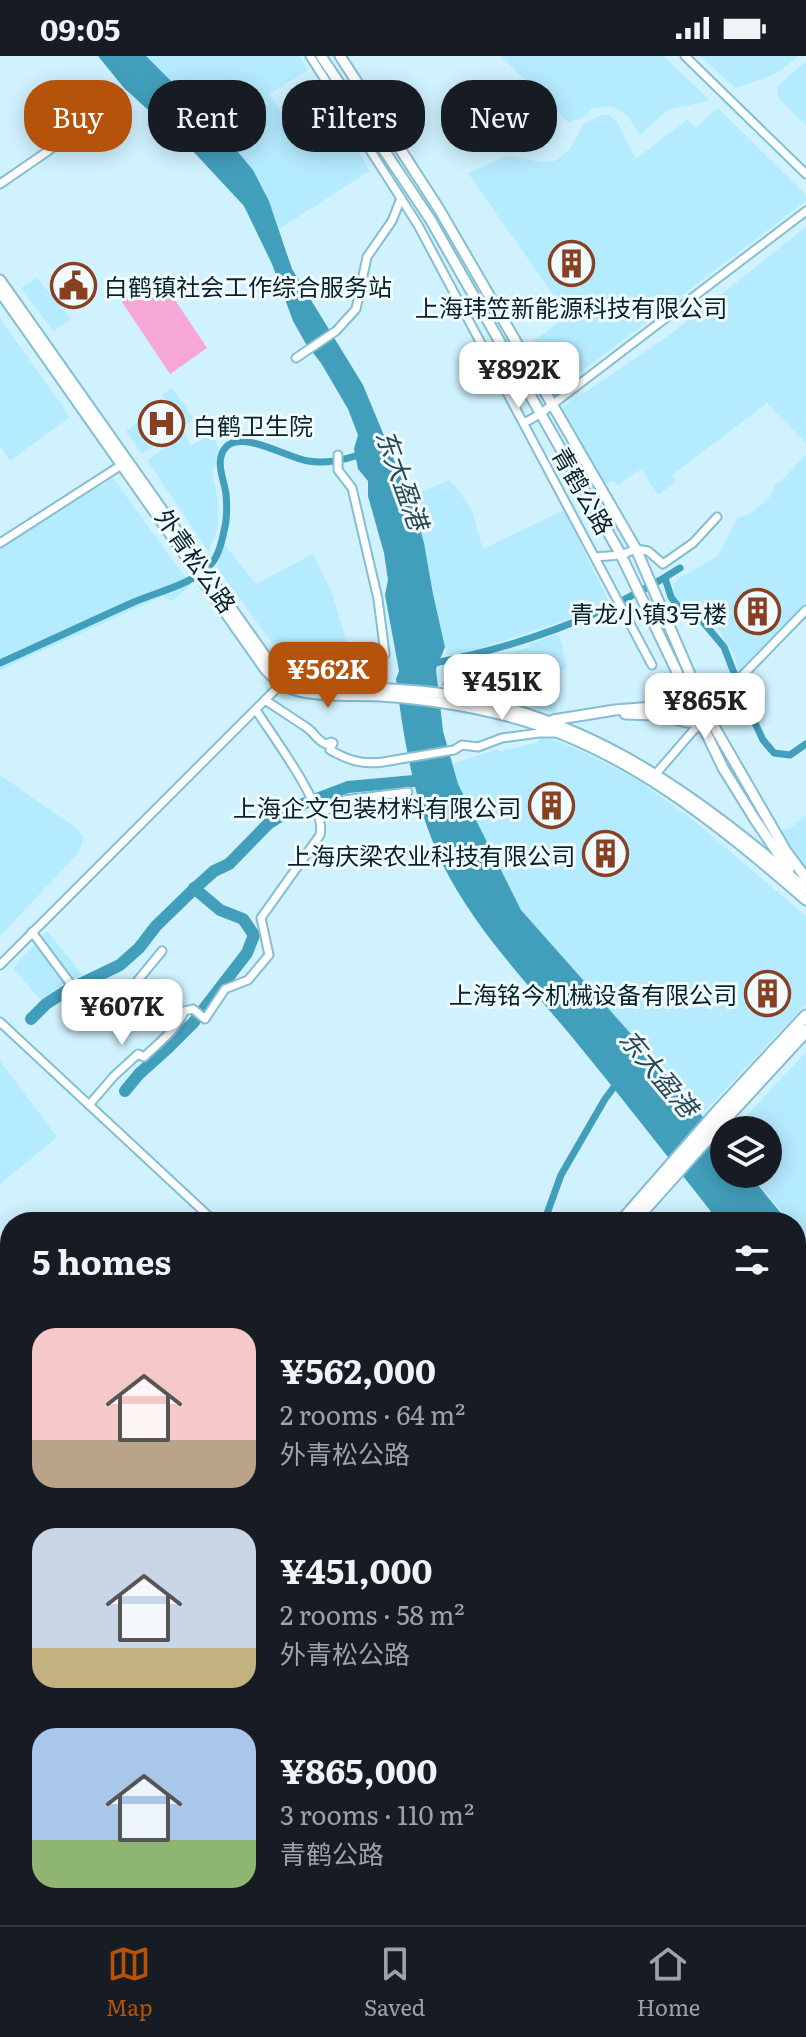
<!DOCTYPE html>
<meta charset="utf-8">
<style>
body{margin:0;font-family:Literata,"Noto Sans SC",serif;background:#242831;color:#f1f3f6;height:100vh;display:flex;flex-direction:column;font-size:30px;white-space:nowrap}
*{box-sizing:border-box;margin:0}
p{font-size:26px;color:#9ea1a6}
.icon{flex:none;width:44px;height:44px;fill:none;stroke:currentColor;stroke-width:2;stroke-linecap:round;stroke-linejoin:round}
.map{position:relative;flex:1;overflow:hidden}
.side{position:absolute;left:0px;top:1156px;width:806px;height:714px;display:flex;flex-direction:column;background:#171b24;border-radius:32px 32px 0 0;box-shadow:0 4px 20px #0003}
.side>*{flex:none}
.banner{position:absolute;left:24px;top:24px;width:758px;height:72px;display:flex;gap:16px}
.buttons{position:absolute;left:710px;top:1060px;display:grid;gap:16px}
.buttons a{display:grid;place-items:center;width:72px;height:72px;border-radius:50%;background:#171b24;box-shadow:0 4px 20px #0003;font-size:40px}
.price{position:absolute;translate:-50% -68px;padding:0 18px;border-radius:16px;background:#fff;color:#222;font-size:26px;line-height:52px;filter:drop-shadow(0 2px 4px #0008)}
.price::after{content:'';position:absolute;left:50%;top:48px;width:24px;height:18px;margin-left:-12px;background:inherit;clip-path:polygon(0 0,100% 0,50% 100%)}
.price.selected{background:#b45309;color:#fff}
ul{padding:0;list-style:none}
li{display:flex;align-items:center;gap:24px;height:200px;padding:0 32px}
li span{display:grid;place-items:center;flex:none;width:224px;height:160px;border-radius:24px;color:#555}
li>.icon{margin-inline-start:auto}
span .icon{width:96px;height:96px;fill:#fffc;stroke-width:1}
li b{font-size:34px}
h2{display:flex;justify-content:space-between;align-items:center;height:96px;padding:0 32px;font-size:34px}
.pill{padding:0 28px;border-radius:32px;background:#171b24;box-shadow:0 4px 20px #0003;font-size:28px;line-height:72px}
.pill.selected{background:#b45309;color:#fff}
.status{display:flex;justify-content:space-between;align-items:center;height:56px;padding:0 40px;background:#171b24;direction:ltr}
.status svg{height:22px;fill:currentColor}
.tab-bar{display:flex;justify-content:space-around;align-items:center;height:112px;border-top:2px solid #363941;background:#171b24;font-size:22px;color:#9ea1a6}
.tab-bar a{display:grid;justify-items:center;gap:4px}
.tab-bar .selected{color:#b45309}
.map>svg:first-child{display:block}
.built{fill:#b5ebff}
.green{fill:#f6a7d8}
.forest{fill:#ef7fc8}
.water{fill:#429fbc}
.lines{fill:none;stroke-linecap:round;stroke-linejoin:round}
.canal{stroke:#429fbc;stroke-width:7}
.river{stroke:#429fbc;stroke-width:12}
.street-casing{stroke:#84bed2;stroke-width:11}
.secondary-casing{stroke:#84bed2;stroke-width:13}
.primary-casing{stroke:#84bed2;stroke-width:15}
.street{stroke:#fff;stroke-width:7}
.secondary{stroke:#fff;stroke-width:9}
.primary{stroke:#fff;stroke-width:11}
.labels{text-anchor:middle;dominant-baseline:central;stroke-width:6;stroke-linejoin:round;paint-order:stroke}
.poi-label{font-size:24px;fill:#092129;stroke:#effbff;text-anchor:end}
.street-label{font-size:24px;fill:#092129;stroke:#effbff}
.water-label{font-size:26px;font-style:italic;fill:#2c4852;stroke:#effbff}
</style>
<div class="status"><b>09:05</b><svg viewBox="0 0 49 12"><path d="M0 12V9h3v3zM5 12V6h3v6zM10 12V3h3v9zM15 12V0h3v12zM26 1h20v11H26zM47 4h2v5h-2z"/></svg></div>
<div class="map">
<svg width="806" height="1869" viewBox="0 0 806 1869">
<rect width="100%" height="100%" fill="#cff2fe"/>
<g class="built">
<path d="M 145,0 L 299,0 L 308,14 L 270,38 L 292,75 L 306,68 L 312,76 L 336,62 L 357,92 L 369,115 L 279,173 L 269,145 L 253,114 L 217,71 Z"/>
<path d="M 501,0 L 664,0 L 710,45 L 674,52 L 666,55 L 640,79 L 627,59 L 612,50 L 590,53 L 587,59 L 580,64 L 575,63 L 569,67 Z"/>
<path d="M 700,0 L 798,0 L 780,15 L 765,22 L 735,32 Z"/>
<path d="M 806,6 L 806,69 L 781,45 L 777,37 L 777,30 Z"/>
<path d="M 718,52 L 806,139 L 806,145 L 560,332 L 531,287 L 568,260 L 468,117 L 504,101 L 512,100 L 540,106 L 555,105 L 570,93 L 584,68 L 601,59 L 609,59 L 617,65 L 636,103 L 688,63 L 695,72 Z"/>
<path d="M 806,171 L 806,387 L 767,347 L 672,419 L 676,425 L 658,439 L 641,413 L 618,429 L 613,424 L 602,430 L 559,354 L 668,280 Z"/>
<path d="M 37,222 L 71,263 L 53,275 L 21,232 Z"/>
<path d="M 0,262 L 70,361 L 10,405 L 0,390 Z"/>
<path d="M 172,332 L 194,363 L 142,398 L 126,375 L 167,347 L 162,338 Z"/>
<path d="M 211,377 L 219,393 L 212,419 L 218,443 L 218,471 L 209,496 L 147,404 L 184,378 L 191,390 Z"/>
<path d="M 806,399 L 806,550 L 740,618 L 734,598 L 711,562 L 701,554 L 682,552 L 674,541 L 673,528 L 682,520 L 689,517 L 718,500 L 737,462 L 747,459 L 764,447 L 769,442 L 776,427 L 778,428 Z"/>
<path d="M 113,422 L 191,529 L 172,545 L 163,540 L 0,614 L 0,492 Z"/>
<path d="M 450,424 L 471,452 L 483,493 L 564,454 L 609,546 L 569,563 L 510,583 L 461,598 L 447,599 L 433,538 L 424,487 L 409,440 Z"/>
<path d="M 224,488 L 256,528 L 313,498 L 332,538 L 348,591 L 293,616 L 217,511 Z"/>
<path d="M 555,579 L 560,581 L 567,612 L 549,617 L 557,658 L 500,641 L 492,602 L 530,591 L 529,588 Z"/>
<path d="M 540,682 L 552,683 L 581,695 L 635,722 L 693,764 L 806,860 L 806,948 L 701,1059 L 521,854 L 458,728 L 452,708 L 498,693 L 500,695 L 537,687 Z"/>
<path d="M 0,719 L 76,772 L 84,781 L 79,796 L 0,880 Z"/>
<path d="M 806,759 L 806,818 L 778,776 L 791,772 Z"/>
<path d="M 47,875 L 82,918 L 69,924 L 41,944 L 13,912 Z"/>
<path d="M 806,996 L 806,1191 L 796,1172 L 796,1166 L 791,1166 L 750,1118 L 768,1118 L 768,1074 L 733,1074 Z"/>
<path d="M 0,1005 L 57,1081 L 0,1128 Z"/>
</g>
<path class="green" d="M 159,220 L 207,292 L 170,318 L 122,246 Z"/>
<path class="forest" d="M 492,602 L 500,641 L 442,629 C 451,612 475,607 492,602 Z"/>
<g class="water">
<path d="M 98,0 L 146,0 L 217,71 L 253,114 L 269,145 L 292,213 L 363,329 L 415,454 L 424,487 L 433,538 L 445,591 L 436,613 L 443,675 L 458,728 L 521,854 L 685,1039 L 724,1087 L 724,1118 L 749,1118 L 788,1166 L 717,1166 L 709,1153 C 663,1095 618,1037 572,981 C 527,927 476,874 444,811 C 415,752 404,687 396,623 L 399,615 L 385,539 L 388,524 L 384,497 L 368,440 L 368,425 L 358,413 L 354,393 L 358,379 L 348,353 L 321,307 L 306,288 L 293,265 L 272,208 L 244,150 L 190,92 L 124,32 Z"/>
<path d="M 796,1178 L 806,1196 L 806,1336 L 796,1309 Z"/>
</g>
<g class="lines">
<g class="canal">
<path d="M 665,522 L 671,541 L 680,553 L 698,560 L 724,591 L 746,648 L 763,684 L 774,697 L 790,699 L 806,688"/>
<path d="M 0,607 C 45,587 89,566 134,546 C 159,535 192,529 211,508 C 218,501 222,485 224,475 C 227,464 227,449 226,438 C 224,423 214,404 226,391 C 243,374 287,402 308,405 C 327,408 343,404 362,398"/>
<path d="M 430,608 C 517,591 605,560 680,512"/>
<path d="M 544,1166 L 561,1119 L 605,1043 L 617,1027"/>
<path d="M 0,1675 L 10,1667"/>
</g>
<g class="river">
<path d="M 31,963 L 46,948 L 66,935 L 120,909 L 139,892 L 156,870 L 192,835 L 214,815 L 229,808 L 268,768 L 295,751 L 348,731 L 414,725"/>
<path d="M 125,1035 L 139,1018 L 169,991 L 193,967 L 247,897 L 254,879 L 243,863 L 220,854 L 194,832"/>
</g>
<defs>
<g id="street">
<path d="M 310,0 L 418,169 L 652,609"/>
<path d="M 685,0 L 806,118"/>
<path d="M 0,128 L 48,95 L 117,42"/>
<path d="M 296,302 L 336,275 L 356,253 L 367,201 L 392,165 L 401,142"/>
<path d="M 524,367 L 540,358 L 806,155"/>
<path d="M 338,399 L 338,414 L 352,432 L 378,543 L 385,598"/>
<path d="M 0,487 L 123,408"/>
<path d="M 595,501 L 621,499 L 636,493 L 648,495 L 663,508 L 693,487 L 717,461"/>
<path d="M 265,644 C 279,653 292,662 306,671 C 314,676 316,684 326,688 L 331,686 L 333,687 L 330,694 C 348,704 362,709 383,706 L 454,694 L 462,689 L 478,691 L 502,682 L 539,677 L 556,677"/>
<path d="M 654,720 L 692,676 L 708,660 L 741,621 L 806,554"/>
<path d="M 319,759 L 344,744 L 408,736"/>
<path d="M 32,876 L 99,966 L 120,946 L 162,895"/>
<path d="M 0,909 L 284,625"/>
<path d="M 0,966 L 215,1166"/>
<path d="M 89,1049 L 114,1020 L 138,998 L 144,1001 C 157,988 178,973 184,955 L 193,953 L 205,963 L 225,933 L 248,924 L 269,899 L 261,862 L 320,779 C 328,753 271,678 256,654"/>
</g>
<g id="secondary">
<path d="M 321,0 L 430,163 L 621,499 L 723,712 L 754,762 L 789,814"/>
<path d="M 340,0 L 439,153 L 636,493 L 708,660 L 786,795 L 806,822"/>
<path d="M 0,224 L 277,617 C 286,622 295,628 305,630 C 319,632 334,631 348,631 C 382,633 417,633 451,639 C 596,664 697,740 806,833"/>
<path d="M 0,236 L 265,613 C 274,623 282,630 295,634 C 318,641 355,639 380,640 C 423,643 465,649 507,660 C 622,689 718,768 806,844"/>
<path d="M 625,658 L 656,659 L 687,666 L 701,667"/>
<path d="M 553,664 L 615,654 L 653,651 L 701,659"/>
<path d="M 0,1780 L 10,1792"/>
<path d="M 80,1860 L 90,1869"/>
</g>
<g id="primary">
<path d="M 621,1166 L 717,1056 L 806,960"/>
<path d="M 633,1166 L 724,1064 L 806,975"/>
<path d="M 0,1474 L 10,1472"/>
<path d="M 0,1483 L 10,1480"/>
</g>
</defs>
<use href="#street" class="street-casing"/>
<use href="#secondary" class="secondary-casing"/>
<use href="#primary" class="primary-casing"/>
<use href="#street" class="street"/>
<use href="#secondary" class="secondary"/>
<use href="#primary" class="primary"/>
</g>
<defs>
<symbol id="building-ring" viewBox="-11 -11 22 22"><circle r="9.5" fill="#effbff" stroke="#884022" stroke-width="1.5"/><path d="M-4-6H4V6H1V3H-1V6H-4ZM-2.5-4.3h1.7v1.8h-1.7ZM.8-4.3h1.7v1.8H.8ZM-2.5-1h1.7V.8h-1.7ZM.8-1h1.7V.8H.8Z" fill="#884022"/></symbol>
<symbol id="civic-ring" viewBox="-11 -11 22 22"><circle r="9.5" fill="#effbff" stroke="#884022" stroke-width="1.5"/><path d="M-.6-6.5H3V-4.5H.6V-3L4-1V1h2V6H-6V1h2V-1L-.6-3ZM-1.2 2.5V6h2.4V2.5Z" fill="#884022"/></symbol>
<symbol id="hospital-ring" viewBox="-11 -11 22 22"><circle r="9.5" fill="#effbff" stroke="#884022" stroke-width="1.5"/><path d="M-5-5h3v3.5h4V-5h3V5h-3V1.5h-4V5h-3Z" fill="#884022"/></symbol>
</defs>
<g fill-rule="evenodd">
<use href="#building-ring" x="546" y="182" width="51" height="51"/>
<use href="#civic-ring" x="48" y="204" width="51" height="51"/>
<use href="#hospital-ring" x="136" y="342" width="51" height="51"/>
<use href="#building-ring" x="732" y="530" width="51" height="51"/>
<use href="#building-ring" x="526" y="724" width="51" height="51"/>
<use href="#building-ring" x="580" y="772" width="51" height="51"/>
<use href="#building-ring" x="742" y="912" width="51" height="51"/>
</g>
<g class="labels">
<g class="poi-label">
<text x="104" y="229" text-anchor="start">白鹤镇社会工作综合服务站</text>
<text x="571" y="250" text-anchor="middle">上海玮笠新能源科技有限公司</text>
<text x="193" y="368" text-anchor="start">白鹤卫生院</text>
<text x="727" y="556">青龙小镇3号楼</text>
<text x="521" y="750">上海企文包装材料有限公司</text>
<text x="575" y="798">上海庆梁农业科技有限公司</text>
<text x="737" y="937">上海铭今机械设备有限公司</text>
</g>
<g class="street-label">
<text transform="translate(584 434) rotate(60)">青鹤公路</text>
<text transform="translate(197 504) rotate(55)">外青松公路</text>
</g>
<g class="water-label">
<text transform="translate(404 423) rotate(70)">东大盈港</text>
<text transform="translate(660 1016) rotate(50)">东大盈港</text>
</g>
</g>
</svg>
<div class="buttons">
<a><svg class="icon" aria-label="layers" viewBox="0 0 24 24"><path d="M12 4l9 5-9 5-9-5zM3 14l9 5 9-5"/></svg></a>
</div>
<b class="price" style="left:519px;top:354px">¥892K</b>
<b class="price selected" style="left:328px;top:654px">¥562K</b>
<b class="price" style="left:502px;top:666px">¥451K</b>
<b class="price" style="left:705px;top:685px">¥865K</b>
<b class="price" style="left:122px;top:991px">¥607K</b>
<div class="banner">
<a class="pill selected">Buy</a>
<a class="pill">Rent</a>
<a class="pill">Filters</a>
<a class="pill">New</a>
</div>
<section class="side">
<h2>5 homes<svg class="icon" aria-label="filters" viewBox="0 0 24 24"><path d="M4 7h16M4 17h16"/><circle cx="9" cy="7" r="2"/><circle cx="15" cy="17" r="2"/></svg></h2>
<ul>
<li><span style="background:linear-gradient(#f6c9c9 70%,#b9a48a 0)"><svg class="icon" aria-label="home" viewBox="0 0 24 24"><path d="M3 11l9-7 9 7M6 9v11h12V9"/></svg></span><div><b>¥562,000</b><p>2 rooms · 64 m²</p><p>外青松公路</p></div></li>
<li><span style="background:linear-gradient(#c9d6e8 75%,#c2b280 0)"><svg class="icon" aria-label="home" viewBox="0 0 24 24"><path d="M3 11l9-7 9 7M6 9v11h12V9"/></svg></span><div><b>¥451,000</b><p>2 rooms · 58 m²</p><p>外青松公路</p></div></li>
<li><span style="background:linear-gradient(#a9c7e8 70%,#8fb573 0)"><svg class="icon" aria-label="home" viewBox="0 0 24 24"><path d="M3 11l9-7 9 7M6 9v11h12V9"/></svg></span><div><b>¥865,000</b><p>3 rooms · 110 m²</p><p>青鹤公路</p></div></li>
</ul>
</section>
</div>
<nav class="tab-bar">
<a class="selected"><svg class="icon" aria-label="map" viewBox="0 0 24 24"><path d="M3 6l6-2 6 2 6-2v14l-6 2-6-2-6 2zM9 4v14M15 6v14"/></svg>Map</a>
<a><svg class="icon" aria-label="saved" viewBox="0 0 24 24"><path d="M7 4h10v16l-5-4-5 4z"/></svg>Saved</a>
<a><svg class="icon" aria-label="home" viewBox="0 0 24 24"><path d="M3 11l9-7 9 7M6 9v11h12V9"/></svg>Home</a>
</nav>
